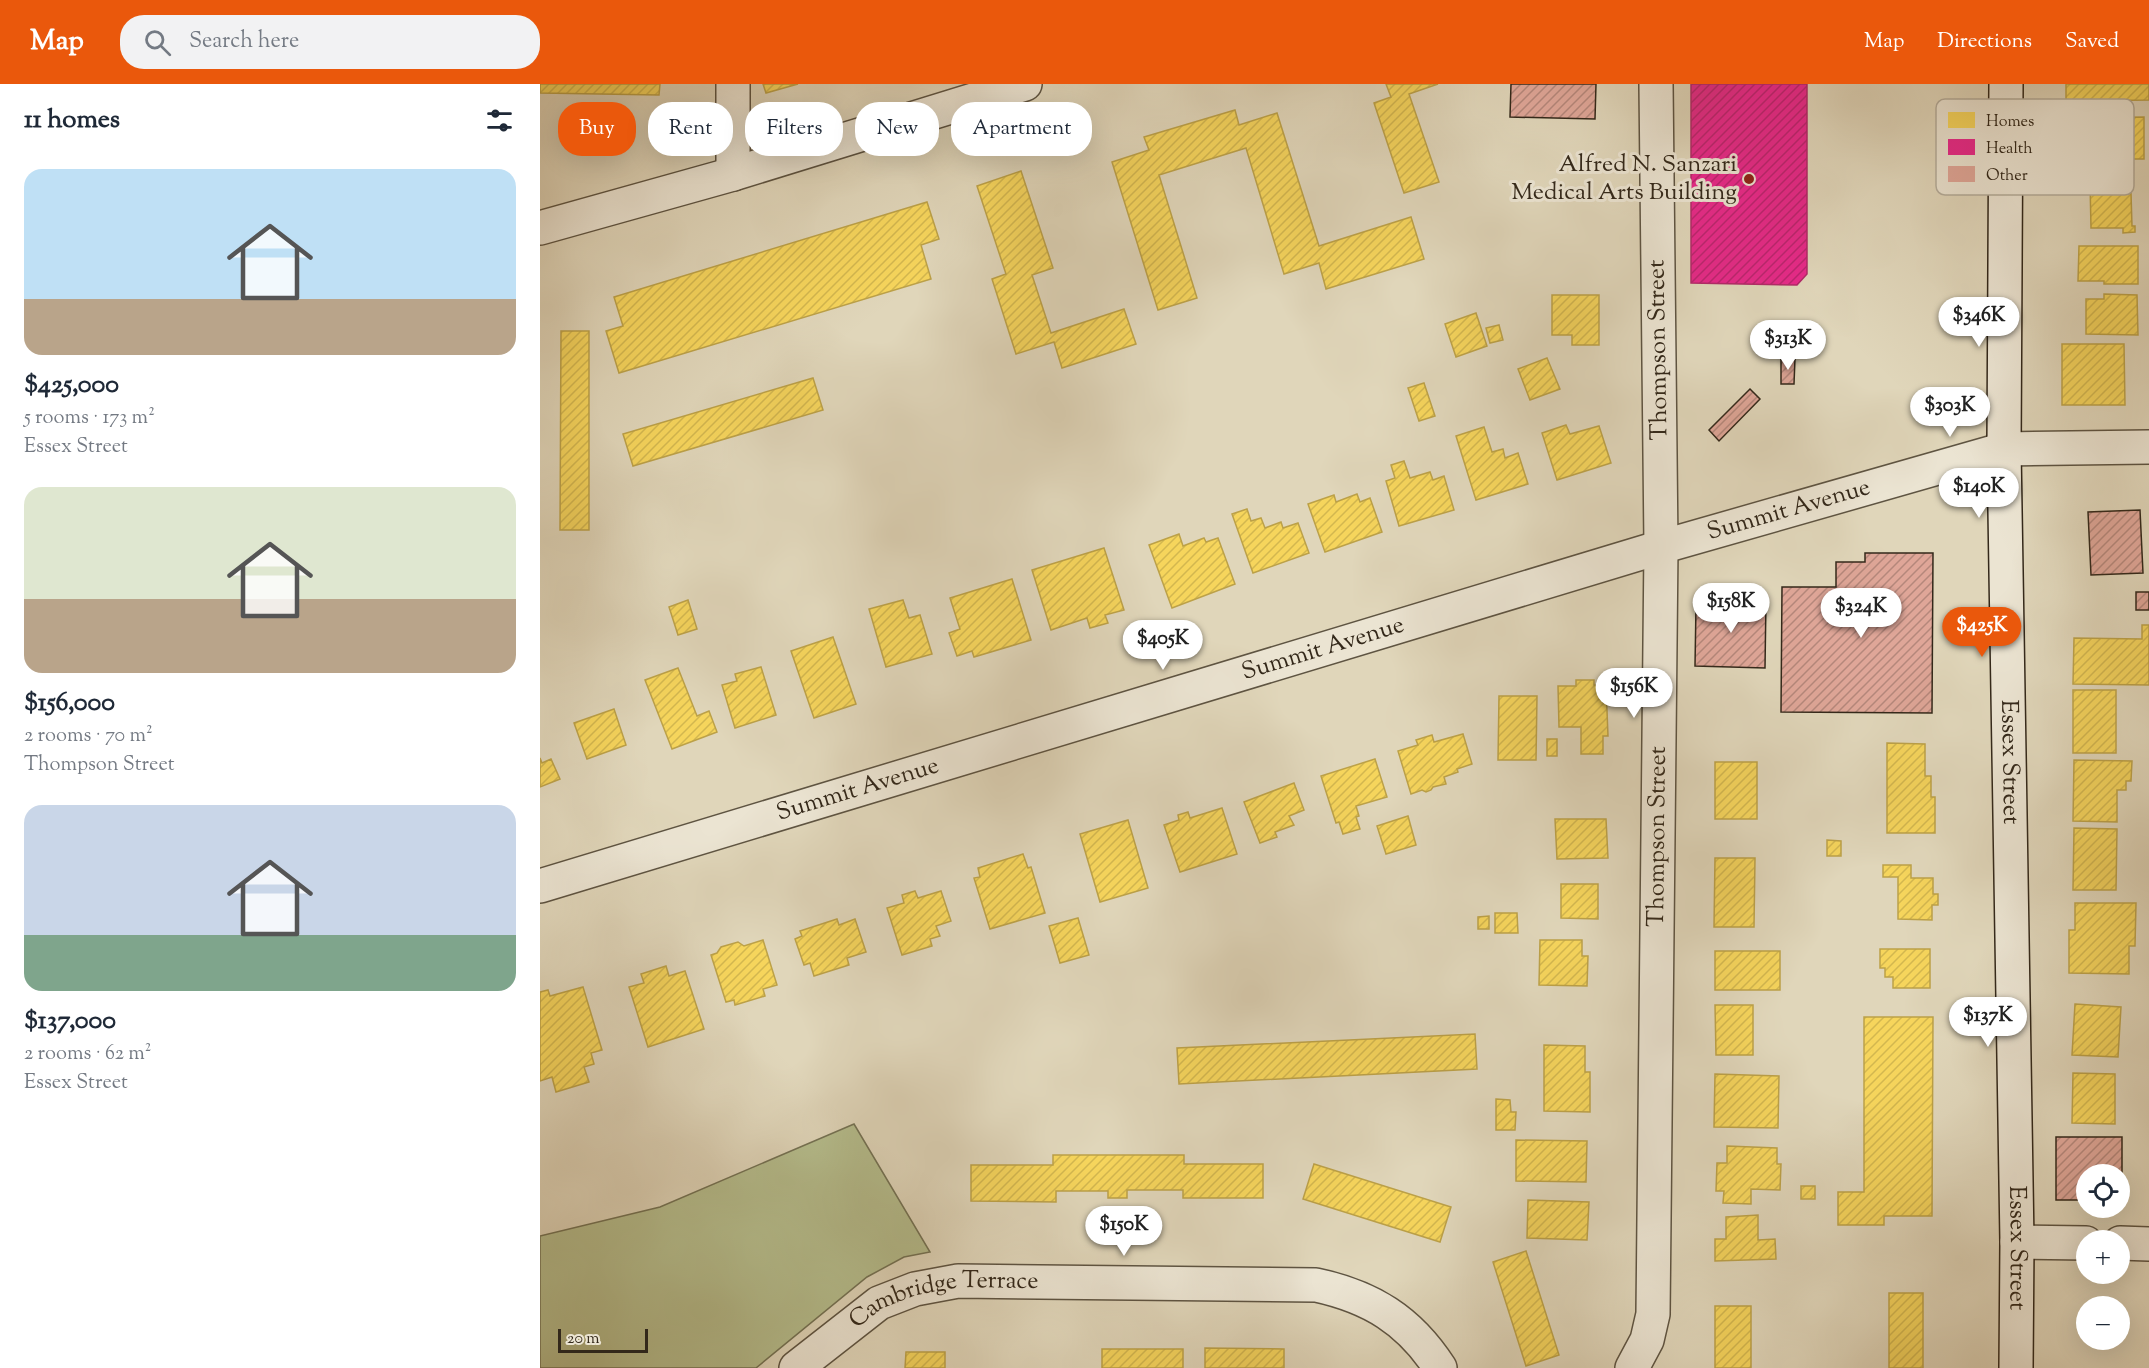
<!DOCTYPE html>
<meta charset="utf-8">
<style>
body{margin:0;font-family:"Sorts Mill Goudy",serif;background:#f2f2f3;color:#1f2937;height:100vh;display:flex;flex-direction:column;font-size:22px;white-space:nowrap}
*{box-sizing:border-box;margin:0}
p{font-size:20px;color:#747a83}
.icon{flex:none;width:33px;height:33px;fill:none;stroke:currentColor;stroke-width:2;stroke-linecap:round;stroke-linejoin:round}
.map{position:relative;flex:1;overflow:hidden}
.side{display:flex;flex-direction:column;background:#fff;width:540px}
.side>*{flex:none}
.top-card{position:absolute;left:18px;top:18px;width:570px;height:54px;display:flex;gap:12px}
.controls{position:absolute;left:1536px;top:1080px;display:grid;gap:12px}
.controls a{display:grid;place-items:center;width:54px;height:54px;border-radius:50%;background:#fff;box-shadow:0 6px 24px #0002;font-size:30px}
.scale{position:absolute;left:18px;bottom:15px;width:90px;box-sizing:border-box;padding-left:6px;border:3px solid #33281a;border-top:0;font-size:16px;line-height:21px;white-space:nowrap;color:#33281a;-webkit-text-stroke:4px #ebe4d2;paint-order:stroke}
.price{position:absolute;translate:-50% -51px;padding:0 14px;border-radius:21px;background:#fff;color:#222;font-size:20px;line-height:39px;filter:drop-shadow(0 2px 3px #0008)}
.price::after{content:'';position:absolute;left:50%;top:36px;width:18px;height:14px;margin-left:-9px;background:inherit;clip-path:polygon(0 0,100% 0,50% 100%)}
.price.selected{background:#ea580c;color:#fff}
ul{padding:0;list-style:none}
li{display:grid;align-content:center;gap:12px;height:318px;padding:0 24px}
li span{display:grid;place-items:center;height:186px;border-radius:18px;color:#555}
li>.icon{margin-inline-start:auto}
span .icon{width:108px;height:108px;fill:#fffc;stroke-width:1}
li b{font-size:26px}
h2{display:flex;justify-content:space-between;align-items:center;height:72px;padding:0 24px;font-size:26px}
.chip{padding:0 21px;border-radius:24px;background:#fff;box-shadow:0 6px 24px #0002;font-size:21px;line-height:54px}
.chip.selected{background:#ea580c;color:#fff}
header{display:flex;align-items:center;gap:36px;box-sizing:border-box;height:84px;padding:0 30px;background:#ea580c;color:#fff}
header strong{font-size:28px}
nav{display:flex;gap:33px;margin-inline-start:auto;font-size:21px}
.search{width:420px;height:54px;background:#f2f2f3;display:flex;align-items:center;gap:15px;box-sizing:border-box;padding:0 21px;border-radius:24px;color:#747a83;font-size:22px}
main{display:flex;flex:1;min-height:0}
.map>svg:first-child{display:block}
.grass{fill:#b5bd8d;stroke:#747254;stroke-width:1.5}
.homes{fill:url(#homes-hatch);stroke:#bca148;stroke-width:1.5}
.health{fill:url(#health-hatch);stroke:#b12968;stroke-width:1.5}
.building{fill:url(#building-hatch);stroke:#33281a;stroke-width:1.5}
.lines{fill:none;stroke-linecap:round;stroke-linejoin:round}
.minor-casing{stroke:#5e5442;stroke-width:36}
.tertiary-casing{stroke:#5e5442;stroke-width:36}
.secondary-casing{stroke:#33281a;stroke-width:36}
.minor{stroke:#ebe4d2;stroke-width:33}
.tertiary{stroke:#ebe4d2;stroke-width:33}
.secondary{stroke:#ebe4d2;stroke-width:33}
.poi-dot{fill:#8f2418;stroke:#ebe4d2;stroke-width:2}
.labels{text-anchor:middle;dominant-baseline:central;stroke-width:6;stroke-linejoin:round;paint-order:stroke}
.poi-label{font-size:24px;fill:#33281a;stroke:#ebe4d2;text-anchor:end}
.street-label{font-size:24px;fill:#33281a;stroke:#ebe4d2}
.key{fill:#ebe4d2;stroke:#b4ac9b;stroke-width:1.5}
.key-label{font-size:16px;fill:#33281a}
</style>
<header>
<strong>Map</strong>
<div class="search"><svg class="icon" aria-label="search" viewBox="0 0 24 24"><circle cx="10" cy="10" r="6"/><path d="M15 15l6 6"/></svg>Search here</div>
<nav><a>Map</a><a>Directions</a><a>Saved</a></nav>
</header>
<main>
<section class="side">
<h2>11 homes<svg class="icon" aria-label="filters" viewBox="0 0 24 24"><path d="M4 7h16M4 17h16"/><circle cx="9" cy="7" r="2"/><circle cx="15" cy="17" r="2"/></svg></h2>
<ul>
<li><span style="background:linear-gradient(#bfe0f5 70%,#b9a48a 0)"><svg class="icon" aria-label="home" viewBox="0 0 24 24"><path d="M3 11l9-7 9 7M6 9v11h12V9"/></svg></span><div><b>$425,000</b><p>5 rooms · 173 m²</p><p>Essex Street</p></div></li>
<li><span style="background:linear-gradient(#dfe7d0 60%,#b9a48a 0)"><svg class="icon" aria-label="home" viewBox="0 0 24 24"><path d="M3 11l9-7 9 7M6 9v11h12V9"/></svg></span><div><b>$156,000</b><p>2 rooms · 70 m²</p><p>Thompson Street</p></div></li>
<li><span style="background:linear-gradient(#c9d6e8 70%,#7fa58c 0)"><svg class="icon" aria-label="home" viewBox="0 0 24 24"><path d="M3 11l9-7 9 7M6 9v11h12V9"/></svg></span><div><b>$137,000</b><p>2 rooms · 62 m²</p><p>Essex Street</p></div></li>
</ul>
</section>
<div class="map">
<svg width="1609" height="1284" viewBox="0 0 1609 1284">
<defs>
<pattern id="homes-hatch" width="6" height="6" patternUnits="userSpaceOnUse" patternTransform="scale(1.5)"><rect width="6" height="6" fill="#f6d55c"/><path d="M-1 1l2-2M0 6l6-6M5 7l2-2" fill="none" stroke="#d3b74f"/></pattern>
<pattern id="health-hatch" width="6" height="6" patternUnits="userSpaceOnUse" patternTransform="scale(1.5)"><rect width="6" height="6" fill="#e7298a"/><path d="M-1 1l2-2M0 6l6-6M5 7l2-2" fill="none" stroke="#bc2370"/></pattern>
<pattern id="building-hatch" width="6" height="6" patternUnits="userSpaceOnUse" patternTransform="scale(1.5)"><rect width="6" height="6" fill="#dfa698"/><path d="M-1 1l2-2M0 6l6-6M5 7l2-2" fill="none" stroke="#b5877b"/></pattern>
</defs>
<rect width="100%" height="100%" fill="#e0d6ba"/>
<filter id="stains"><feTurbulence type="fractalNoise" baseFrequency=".00333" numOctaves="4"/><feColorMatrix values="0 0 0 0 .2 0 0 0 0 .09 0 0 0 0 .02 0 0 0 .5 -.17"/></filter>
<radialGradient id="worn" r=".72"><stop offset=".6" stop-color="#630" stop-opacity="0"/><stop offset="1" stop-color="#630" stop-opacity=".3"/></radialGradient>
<path class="grass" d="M 314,1040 L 390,1168 L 364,1173 L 327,1193 L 216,1284 L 0,1284 L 0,1152 L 120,1123 Z"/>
<g class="homes">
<path d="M 0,0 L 120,0 L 119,11 L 0,9 Z"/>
<path d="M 223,0 L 258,0 L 226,9 Z"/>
<path d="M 846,0 L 898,0 L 869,10 L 899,98 L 864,109 L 834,19 L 851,13 Z"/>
<path d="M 1526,0 L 1609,0 L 1609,16 L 1526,17 Z"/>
<path d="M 695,26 L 699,41 L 737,29 L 779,162 L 871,133 L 884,175 L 786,205 L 779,179 L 744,190 L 706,64 L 619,91 L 657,214 L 618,226 L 572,78 L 609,66 L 604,53 Z"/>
<path d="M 1604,33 L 1604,75 L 1548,75 L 1548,61 L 1542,61 L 1542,34 Z"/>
<path d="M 481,87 L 513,184 L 492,191 L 511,249 L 584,225 L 596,260 L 522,284 L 514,258 L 476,270 L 452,195 L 466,190 L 437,102 Z"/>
<path d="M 1576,97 L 1576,110 L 1591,109 L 1592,142 L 1595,142 L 1595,148 L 1583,149 L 1583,144 L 1551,144 L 1550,98 Z"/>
<path d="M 387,118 L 399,155 L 381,161 L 391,195 L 79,289 L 66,247 L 83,242 L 74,213 Z"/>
<path d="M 1539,162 L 1598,162 L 1598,200 L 1564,200 L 1564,197 L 1538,197 Z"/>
<path d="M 1564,210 L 1597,211 L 1598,251 L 1546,250 L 1546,215 L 1564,215 Z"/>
<path d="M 1012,211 L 1059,211 L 1059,261 L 1032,261 L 1032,251 L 1012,251 Z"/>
<path d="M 936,229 L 947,262 L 916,273 L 905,240 Z"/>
<path d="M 959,241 L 963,256 L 950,259 L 946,244 Z"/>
<path d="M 21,247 L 49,247 L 49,446 L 20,446 Z"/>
<path d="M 1522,260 L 1584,260 L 1585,321 L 1522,321 Z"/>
<path d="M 1007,274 L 1020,305 L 990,316 L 978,285 Z"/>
<path d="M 273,294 L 283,326 L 93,382 L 83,350 Z"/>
<path d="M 884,299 L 895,332 L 879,337 L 868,304 Z"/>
<path d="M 1026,341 L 1030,350 L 1059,342 L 1071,379 L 1017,396 L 1002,349 Z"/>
<path d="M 944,343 L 952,368 L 963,365 L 965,374 L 978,369 L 988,400 L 936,416 L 916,352 Z"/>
<path d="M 864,377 L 870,394 L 890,388 L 893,396 L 904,392 L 914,426 L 859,442 L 846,397 L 855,394 L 851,381 Z"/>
<path d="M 817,410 L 820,418 L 830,414 L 842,448 L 785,468 L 768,420 L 794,411 L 796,418 Z"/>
<path d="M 707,425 L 711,437 L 721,434 L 725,444 L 741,438 L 743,444 L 758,439 L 769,469 L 713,489 L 692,430 Z"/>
<path d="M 639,450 L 643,462 L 664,454 L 666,458 L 678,454 L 695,500 L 632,524 L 609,461 Z"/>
<path d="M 564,464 L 584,526 L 565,531 L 568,539 L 550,544 L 547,534 L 511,546 L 492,486 Z"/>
<path d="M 472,495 L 491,556 L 434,573 L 432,567 L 417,572 L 409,549 L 420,545 L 410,514 Z"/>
<path d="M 148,516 L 157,545 L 138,551 L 129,523 Z"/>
<path d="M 363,516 L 369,534 L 380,531 L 392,570 L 346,583 L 329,525 Z"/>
<path d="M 1602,541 L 1609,541 L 1609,601 L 1533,600 L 1534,554 L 1602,555 Z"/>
<path d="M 293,553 L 316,620 L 274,634 L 251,567 Z"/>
<path d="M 221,583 L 236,631 L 195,644 L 182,601 L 197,597 L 195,590 Z"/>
<path d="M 138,584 L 157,632 L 169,627 L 177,648 L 132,665 L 105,596 Z"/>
<path d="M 1036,596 L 1054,596 L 1054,601 L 1066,601 L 1068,652 L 1063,652 L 1063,670 L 1041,670 L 1041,643 L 1019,643 L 1018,602 L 1036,602 Z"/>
<rect x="1533" y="606" width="43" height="63"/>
<path d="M 959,612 L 997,612 L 996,676 L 958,676 Z"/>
<path d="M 74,625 L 86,661 L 47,675 L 34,639 Z"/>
<path d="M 923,650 L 932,680 L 917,685 L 918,688 L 904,693 L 906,700 L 893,703 L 891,706 L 886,708 L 882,706 L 871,710 L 858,667 L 878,661 L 876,656 L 892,651 L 894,658 Z"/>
<rect x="1007" y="655" width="10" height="17"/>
<path d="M 1347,659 L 1385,660 L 1385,692 L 1391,692 L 1391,713 L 1395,713 L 1395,749 L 1347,749 Z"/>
<path d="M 0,674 L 2,679 L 11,675 L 20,695 L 0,703 Z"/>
<path d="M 835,675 L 847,713 L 816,722 L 819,732 L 816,733 L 820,745 L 803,750 L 799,738 L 796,739 L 781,692 Z"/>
<path d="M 1534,676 L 1592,677 L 1591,697 L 1586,697 L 1586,706 L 1577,706 L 1577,738 L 1533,737 Z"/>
<rect x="1175" y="678" width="42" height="57"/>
<path d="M 754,699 L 764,726 L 749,732 L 754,741 L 735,748 L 737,753 L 720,759 L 704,718 Z"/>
<path d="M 682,724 L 697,770 L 640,788 L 624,741 L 639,736 L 638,731 L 648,728 L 650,734 Z"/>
<path d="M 868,732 L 876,761 L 846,770 L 837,742 Z"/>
<path d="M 1015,735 L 1066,735 L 1068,774 L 1017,775 Z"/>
<path d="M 588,736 L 608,804 L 560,818 L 540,750 Z"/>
<path d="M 1534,744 L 1577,745 L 1576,806 L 1533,806 Z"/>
<path d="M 1287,756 L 1301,757 L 1301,772 L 1287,772 Z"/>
<path d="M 483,770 L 488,784 L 491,783 L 505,829 L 450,845 L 434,794 L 440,793 L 438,784 Z"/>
<path d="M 1175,774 L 1215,774 L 1214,843 L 1174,843 Z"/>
<path d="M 1343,781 L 1371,781 L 1371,794 L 1393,794 L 1393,810 L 1398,810 L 1398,821 L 1392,821 L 1392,836 L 1358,835 L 1358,793 L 1343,793 Z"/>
<path d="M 1021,800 L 1058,800 L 1058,835 L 1021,834 Z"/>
<path d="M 375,807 L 378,814 L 401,807 L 411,837 L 396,842 L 400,852 L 390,855 L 392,862 L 362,871 L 347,824 L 364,819 L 362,811 Z"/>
<path d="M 1535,819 L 1596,819 L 1595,862 L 1589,862 L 1589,890 L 1529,889 L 1529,846 L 1535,846 Z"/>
<path d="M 955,829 L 977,829 L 978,849 L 955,849 Z"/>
<path d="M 949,832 L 949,845 L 938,845 L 938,833 Z"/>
<path d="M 538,834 L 549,871 L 520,879 L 509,842 Z"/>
<path d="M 297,835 L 299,841 L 315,835 L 326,868 L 307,874 L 309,881 L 274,892 L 270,879 L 264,881 L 255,855 L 262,852 L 260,847 Z"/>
<path d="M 223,856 L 237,901 L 223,905 L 225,912 L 195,921 L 194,916 L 186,918 L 171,871 L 177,869 L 181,863 L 198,858 L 204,862 Z"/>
<path d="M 1000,856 L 1042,856 L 1042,872 L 1048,872 L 1047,902 L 999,901 Z"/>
<path d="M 1340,865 L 1390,865 L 1390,904 L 1353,904 L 1353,893 L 1345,893 L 1345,884 L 1340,884 Z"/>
<rect x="1175" y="867" width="65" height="39"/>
<path d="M 126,882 L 129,892 L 145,887 L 164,945 L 108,963 L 89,903 L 104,899 L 101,890 Z"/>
<path d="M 43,903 L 62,966 L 51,969 L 54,980 L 44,983 L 49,998 L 16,1008 L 12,993 L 0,997 L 0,908 L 8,906 L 10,912 Z"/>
<path d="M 1535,920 L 1581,923 L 1578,973 L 1532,971 Z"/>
<path d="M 1175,921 L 1213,921 L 1213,971 L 1176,971 Z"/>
<path d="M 1324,933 L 1393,933 L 1392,1132 L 1344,1132 L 1344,1141 L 1298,1141 L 1298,1108 L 1324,1108 Z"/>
<path d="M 935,950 L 937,985 L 639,1000 L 637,964 Z"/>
<path d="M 1004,961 L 1045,962 L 1045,988 L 1050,988 L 1050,1028 L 1004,1027 Z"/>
<path d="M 1533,989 L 1575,990 L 1575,1040 L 1532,1039 Z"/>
<path d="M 1175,990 L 1239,992 L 1238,1044 L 1174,1043 Z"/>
<path d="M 956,1015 L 970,1016 L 971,1028 L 976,1028 L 975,1046 L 956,1046 Z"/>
<path d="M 976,1056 L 1047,1057 L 1046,1098 L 976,1097 Z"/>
<path d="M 1187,1062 L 1237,1064 L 1237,1080 L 1241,1080 L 1240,1106 L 1211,1105 L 1211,1120 L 1183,1119 L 1184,1107 L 1176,1107 L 1177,1079 L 1187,1079 Z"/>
<path d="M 513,1071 L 644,1071 L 644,1080 L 723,1080 L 723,1114 L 643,1114 L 643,1106 L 587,1106 L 587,1114 L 568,1114 L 568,1107 L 516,1107 L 516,1118 L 431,1117 L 431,1081 L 513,1081 Z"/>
<path d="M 774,1080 L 911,1123 L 900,1158 L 763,1115 Z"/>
<rect x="1261" y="1102" width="14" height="13"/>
<path d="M 988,1116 L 1049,1118 L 1047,1156 L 987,1154 Z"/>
<path d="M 1218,1131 L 1218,1156 L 1235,1155 L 1236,1175 L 1175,1177 L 1175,1155 L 1186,1155 L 1186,1133 Z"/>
<path d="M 986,1167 L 1019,1271 L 986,1282 L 953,1178 Z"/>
<rect x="1349" y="1209" width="34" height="75"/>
<rect x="1175" y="1222" width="36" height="62"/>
<path d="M 665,1264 L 744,1265 L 744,1284 L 665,1284 Z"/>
<rect x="562" y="1265" width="81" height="19"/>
<path d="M 366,1268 L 405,1268 L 405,1284 L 365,1284 Z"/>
</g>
<path class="health" d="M 1151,0 L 1267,0 L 1267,190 L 1257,201 L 1151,199 Z"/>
<g class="building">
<path d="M 971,0 L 1056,0 L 1055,35 L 970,33 Z"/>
<path d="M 1241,273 L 1255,274 L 1254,300 L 1241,300 Z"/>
<path d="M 1210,305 L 1220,315 L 1179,357 L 1169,346 Z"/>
<path d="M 1600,426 L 1603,489 L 1551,491 L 1548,428 Z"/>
<path d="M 1325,469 L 1393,469 L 1392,629 L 1241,628 L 1242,503 L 1296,503 L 1296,478 L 1325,478 Z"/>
<rect x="1596" y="508" width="13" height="18"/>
<path d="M 1185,515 L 1226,516 L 1225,584 L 1155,582 L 1156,522 Z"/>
<path d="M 1516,1053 L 1582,1053 L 1582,1116 L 1580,1116 L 1580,1090 L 1546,1090 L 1546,1116 L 1516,1116 Z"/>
</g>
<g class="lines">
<defs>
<g id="minor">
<path d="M 1477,1158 L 1546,1159"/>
<path d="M 1580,1159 L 1609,1160"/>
<path id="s1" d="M 256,1284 L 339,1219 L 375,1205 L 418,1197 L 776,1201 C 831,1213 869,1236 900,1284"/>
<path id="s2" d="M 1092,1284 L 1107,1256 L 1113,1230 L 1121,463 L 1116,0"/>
</g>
<g id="tertiary">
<path d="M 193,90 L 193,0"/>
<path d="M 0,144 L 193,90 L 485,0"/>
<path id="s3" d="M 0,802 L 1121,463 L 1464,365 L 1609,363"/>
</g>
<g id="secondary">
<path id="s4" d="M 1466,0 L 1464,365 L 1477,1158 L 1476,1284"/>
</g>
</defs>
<use href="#minor" class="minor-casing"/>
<use href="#tertiary" class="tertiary-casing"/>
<use href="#secondary" class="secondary-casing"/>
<use href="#minor" class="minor"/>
<use href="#tertiary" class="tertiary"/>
<use href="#secondary" class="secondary"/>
</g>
<circle class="poi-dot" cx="1209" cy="95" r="6"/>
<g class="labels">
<g class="poi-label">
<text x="1197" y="81">Alfred N. Sanzari<tspan x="1197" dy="28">Medical Arts Building</tspan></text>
</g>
<g class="street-label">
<text transform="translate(1119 266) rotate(-91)">Thompson Street</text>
<text stroke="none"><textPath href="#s3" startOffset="1304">Summit Avenue</textPath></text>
<text stroke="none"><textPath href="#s3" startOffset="818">Summit Avenue</textPath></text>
<text stroke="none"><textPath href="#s4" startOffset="678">Essex Street</textPath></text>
<text stroke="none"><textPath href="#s3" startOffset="332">Summit Avenue</textPath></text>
<text stroke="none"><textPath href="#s2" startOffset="536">Thompson Street</textPath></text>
<text stroke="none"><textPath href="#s4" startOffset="1164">Essex Street</textPath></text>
<text stroke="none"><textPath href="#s1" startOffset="170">Cambridge Terrace</textPath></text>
</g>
</g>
<rect x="1396" y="15" width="198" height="96" rx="9" class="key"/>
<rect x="1408" y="28" width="27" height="16" fill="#f6d55c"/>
<rect x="1408" y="55" width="27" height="16" fill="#e7298a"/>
<rect x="1408" y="82" width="27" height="16" fill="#dfa698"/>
<g class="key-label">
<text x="1446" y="42">Homes</text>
<text x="1446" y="69">Health</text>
<text x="1446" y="96">Other</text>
</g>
<rect width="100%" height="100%" filter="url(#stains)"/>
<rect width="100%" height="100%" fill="url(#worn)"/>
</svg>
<div class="controls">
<a><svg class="icon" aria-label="locate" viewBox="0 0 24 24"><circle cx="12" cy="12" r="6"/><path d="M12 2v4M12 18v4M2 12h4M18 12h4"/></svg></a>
<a>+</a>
<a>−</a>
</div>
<div class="scale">20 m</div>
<b class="price" style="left:1439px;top:264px">$346K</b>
<b class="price" style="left:1248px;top:287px">$313K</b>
<b class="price" style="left:1410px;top:354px">$303K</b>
<b class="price" style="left:1439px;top:435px">$140K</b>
<b class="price" style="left:1191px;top:550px">$158K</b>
<b class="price" style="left:1321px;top:555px">$324K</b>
<b class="price selected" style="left:1442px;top:574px">$425K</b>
<b class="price" style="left:623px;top:587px">$405K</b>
<b class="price" style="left:1094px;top:635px">$156K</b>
<b class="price" style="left:1448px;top:964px">$137K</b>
<b class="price" style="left:584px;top:1173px">$150K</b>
<div class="top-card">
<a class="chip selected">Buy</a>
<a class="chip">Rent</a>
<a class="chip">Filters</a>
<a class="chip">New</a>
<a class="chip">Apartment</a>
</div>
</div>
</main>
